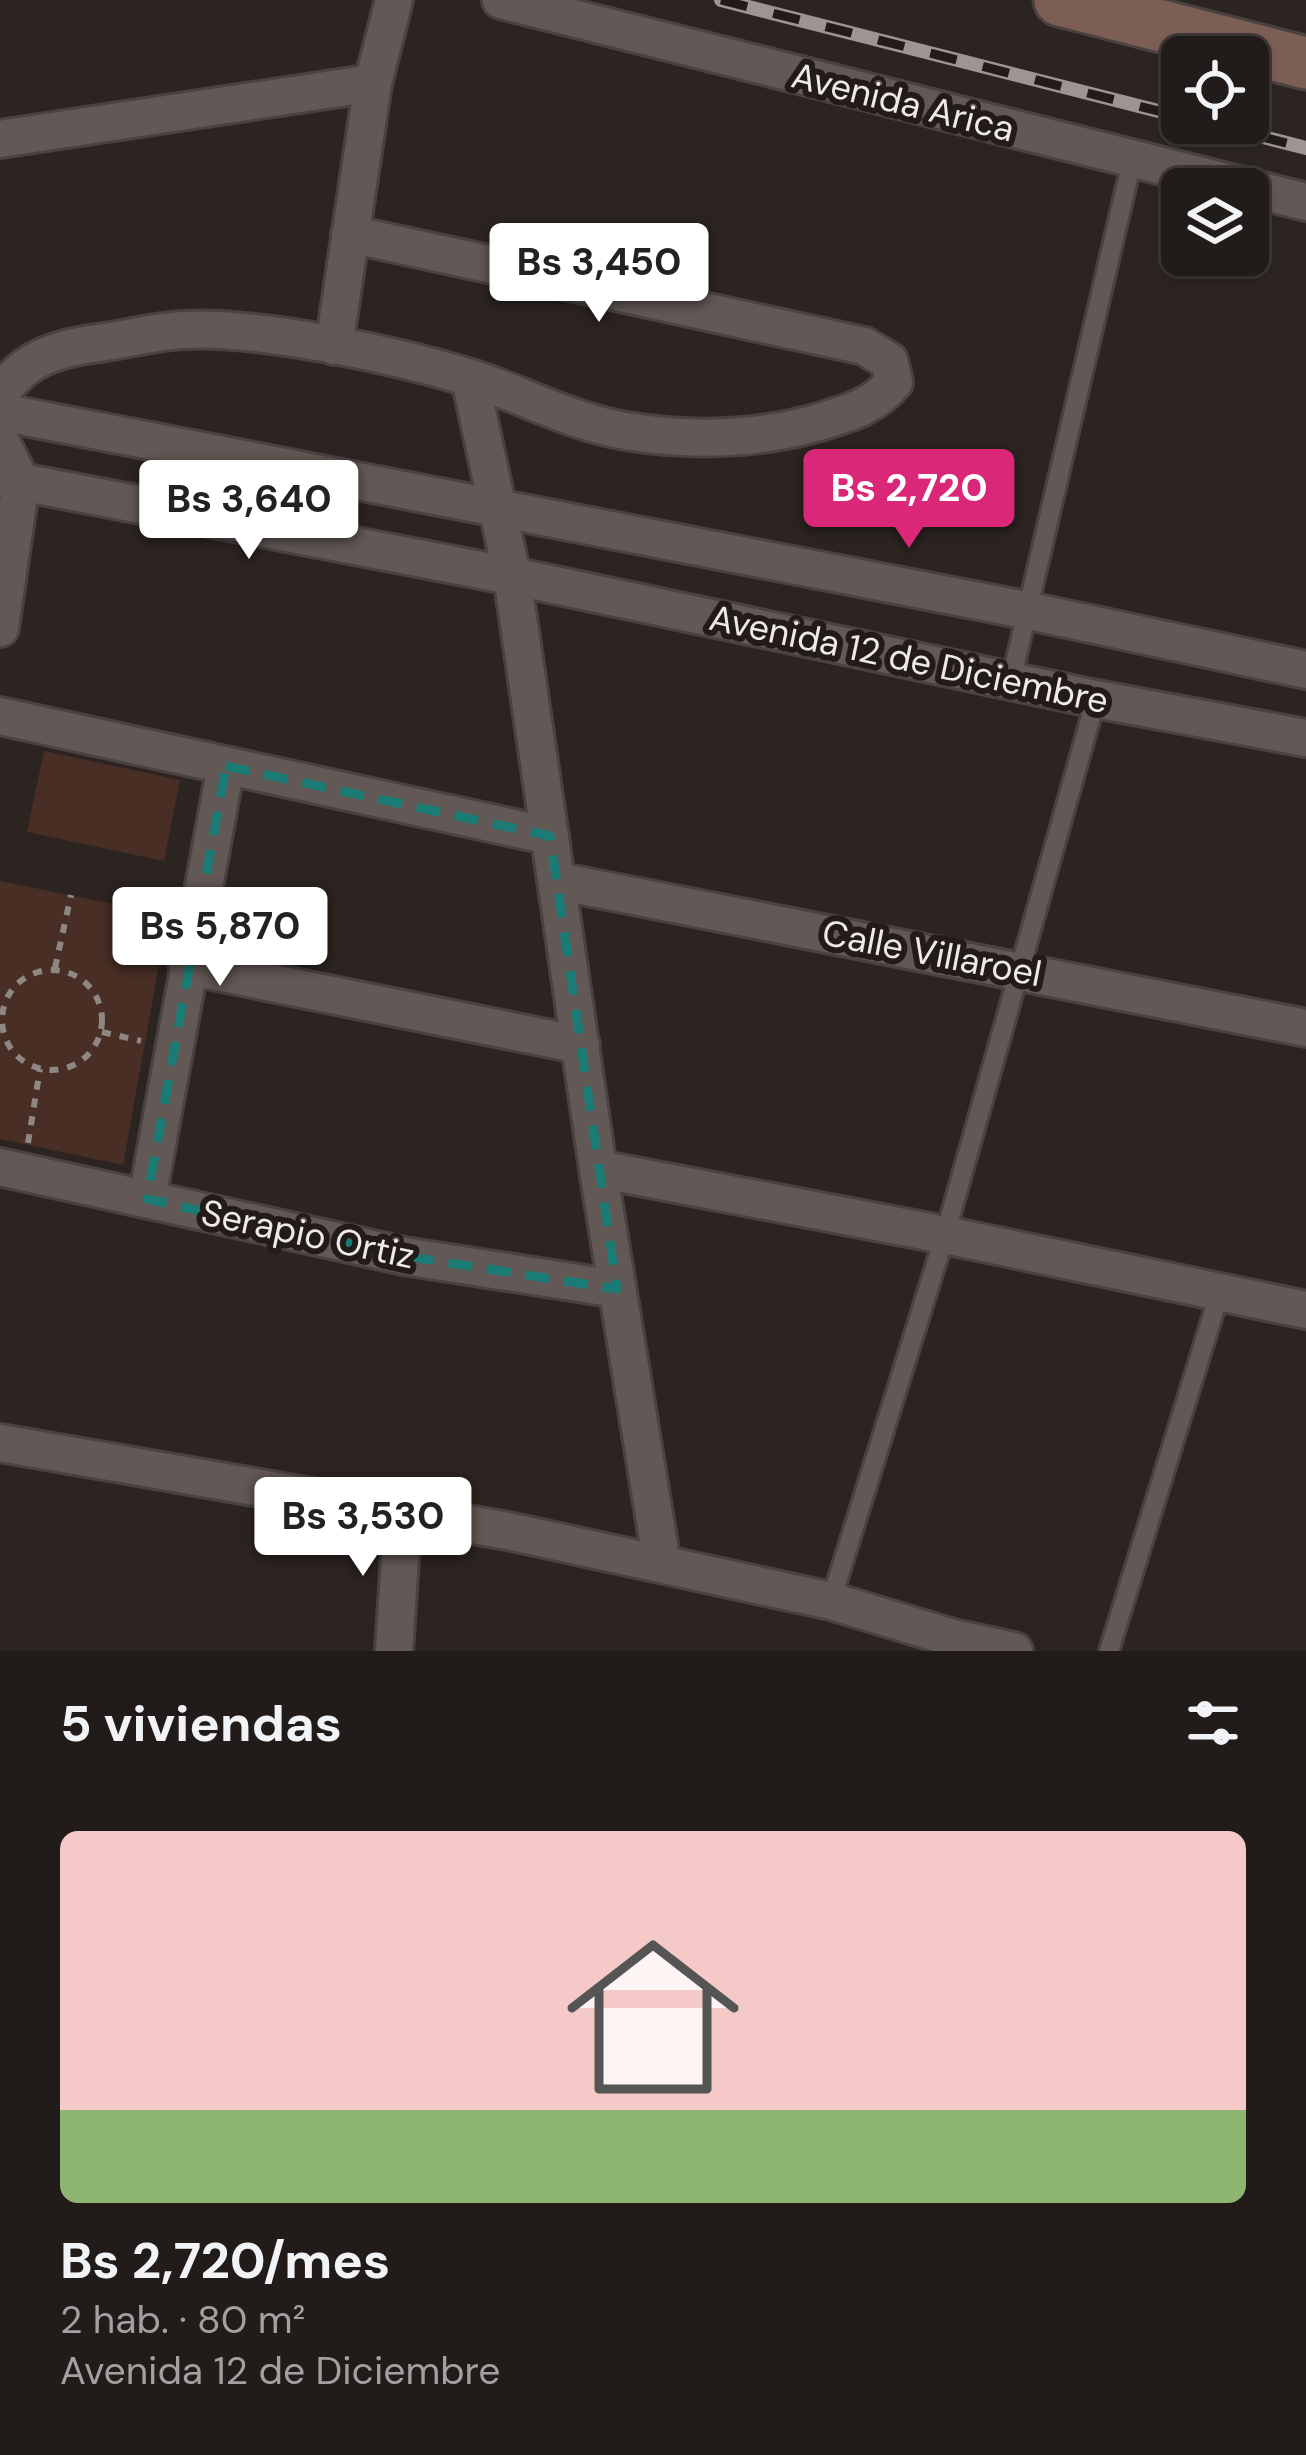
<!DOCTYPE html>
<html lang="es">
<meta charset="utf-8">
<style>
body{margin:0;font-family:"DM Sans",sans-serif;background:#2d2826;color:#f1f3f6;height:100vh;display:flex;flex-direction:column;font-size:45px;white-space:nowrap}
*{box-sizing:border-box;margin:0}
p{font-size:39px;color:#a2a1a2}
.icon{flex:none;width:66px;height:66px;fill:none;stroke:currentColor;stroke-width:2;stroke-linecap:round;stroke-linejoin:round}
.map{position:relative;height:1651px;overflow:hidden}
.panel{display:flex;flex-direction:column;background:#211b19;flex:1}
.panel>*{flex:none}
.fabs{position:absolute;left:1161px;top:36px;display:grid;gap:24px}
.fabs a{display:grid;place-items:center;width:108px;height:108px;border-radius:18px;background:#211b19;box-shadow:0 3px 9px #0004,0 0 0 3px #3e3938;font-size:60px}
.price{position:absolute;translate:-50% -102px;padding:0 27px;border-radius:12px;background:#fff;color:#222;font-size:39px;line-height:78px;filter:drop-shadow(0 3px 6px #0008)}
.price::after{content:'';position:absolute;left:50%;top:72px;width:36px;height:27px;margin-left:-18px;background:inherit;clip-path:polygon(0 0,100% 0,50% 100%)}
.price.selected{background:#db2777;color:#fff}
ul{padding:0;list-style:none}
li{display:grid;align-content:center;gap:24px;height:636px;padding:0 60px}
li span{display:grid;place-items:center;height:372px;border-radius:18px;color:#555}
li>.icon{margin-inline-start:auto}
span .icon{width:216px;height:216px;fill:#fffc;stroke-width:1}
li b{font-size:51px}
h2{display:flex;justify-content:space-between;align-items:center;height:144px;padding:0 60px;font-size:51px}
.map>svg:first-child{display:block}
.green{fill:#482e25}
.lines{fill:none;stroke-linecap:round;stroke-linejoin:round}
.lane-casing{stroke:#494240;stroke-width:24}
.street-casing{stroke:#494240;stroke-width:42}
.secondary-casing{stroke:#494240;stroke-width:57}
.path{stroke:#8e8784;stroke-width:6;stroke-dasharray:9 9;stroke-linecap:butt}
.lane{stroke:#625855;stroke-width:18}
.street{stroke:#625855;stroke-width:36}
.secondary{stroke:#7c5e54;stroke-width:51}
.rail-casing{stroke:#9c9593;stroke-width:14}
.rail{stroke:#221b18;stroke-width:9;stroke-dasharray:27;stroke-linecap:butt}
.marked{fill:none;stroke:#1a7c74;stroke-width:9;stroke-dasharray:24 15;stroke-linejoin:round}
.labels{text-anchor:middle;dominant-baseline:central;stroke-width:12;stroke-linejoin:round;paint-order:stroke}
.street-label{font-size:36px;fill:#efe9e7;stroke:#221b18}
</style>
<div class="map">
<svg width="1306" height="1651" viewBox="0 0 1306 1651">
<rect width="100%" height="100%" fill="#2c2421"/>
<g class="green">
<path d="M 44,751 L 180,780 L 164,861 L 27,832 Z"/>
<path d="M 0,881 L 168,915 L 123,1165 L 0,1139 Z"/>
</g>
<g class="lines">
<defs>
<g id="lane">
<path d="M 1011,681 L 1132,161"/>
<path d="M 831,1601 L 945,1235 L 1096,699"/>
<path d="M 1109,1651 L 1219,1295"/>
</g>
<g id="street">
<path d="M 501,0 L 1306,202"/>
<path d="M 0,139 L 373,83"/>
<path d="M 334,346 L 373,83 L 394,0"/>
<path d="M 470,378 L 512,576 L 598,1169 L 662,1564"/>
<path d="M 0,393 C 8,384 16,374 26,367 C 50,349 83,345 112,341 C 136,337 160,331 184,330 C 261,326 396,355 471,378 C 523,395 571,422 626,431 C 688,441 755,440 816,423 C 846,414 874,407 894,382 L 889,361 L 864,346 L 350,234"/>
<path d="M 0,412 L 1025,610 L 1306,670"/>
<path d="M 0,440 L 21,482 L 0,628"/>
<path d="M 0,478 L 512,576 L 1096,699 L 1306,738"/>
<path d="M 0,716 L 550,836"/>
<path d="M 557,881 L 1306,1028"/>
<path d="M 188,966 L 581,1045"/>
<path d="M 0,1167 L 404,1256 L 617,1289"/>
<path d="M 598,1169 L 945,1235 L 1306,1310"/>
<path d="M 147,1199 L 226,766"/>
<path d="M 0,1443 L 508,1531 L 831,1601 L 953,1638 L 1014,1651"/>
<path d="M 394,1651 L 403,1512"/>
</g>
<path id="secondary" d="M 1060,0 L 1306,63"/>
</defs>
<use href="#lane" class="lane-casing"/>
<use href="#street" class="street-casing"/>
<use href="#secondary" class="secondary-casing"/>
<g class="path">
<path d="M 55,968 L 71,895"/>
<circle cx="52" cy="1020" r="50"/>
<path d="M 102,1032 L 141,1041"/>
<path d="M 28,1143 L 40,1069"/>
</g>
<use href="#lane" class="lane"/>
<use href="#street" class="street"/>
<use href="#secondary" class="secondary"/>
<defs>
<g id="rail">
<path d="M 721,0 L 1182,117"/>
<path d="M 1208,123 L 1306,148"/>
</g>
</defs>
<use href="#rail" class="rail-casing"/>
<use href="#rail" class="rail"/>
</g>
<path class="marked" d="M 226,766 L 550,836 L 617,1289 L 404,1256 L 147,1199 Z"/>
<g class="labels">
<g class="street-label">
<text transform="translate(903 102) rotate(14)">Avenida Arica</text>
<text transform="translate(909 659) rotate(12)">Avenida 12 de Diciembre</text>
<text transform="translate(932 953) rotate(11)">Calle Villaroel</text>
<text transform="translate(308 1234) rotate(12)">Serapio Ortiz</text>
</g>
</g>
</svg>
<div class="fabs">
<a><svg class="icon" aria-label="locate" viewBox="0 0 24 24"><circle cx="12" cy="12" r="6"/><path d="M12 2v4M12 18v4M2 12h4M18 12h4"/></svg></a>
<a><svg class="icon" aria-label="layers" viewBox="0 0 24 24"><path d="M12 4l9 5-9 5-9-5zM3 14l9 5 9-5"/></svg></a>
</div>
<b class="price" style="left:599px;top:325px">Bs 3,450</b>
<b class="price selected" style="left:909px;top:551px">Bs 2,720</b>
<b class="price" style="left:249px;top:562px">Bs 3,640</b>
<b class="price" style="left:220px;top:989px">Bs 5,870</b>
<b class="price" style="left:363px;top:1579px">Bs 3,530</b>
</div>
<section class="panel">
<h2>5 viviendas<svg class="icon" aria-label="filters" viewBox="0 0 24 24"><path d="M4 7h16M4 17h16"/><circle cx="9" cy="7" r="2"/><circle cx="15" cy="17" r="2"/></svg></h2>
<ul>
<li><span style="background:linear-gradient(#f6c9c9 75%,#8fb573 0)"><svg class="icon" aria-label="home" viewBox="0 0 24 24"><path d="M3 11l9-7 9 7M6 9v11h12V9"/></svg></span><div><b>Bs 2,720/mes</b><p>2 hab. · 80 m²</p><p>Avenida 12 de Diciembre</p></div></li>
</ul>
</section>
